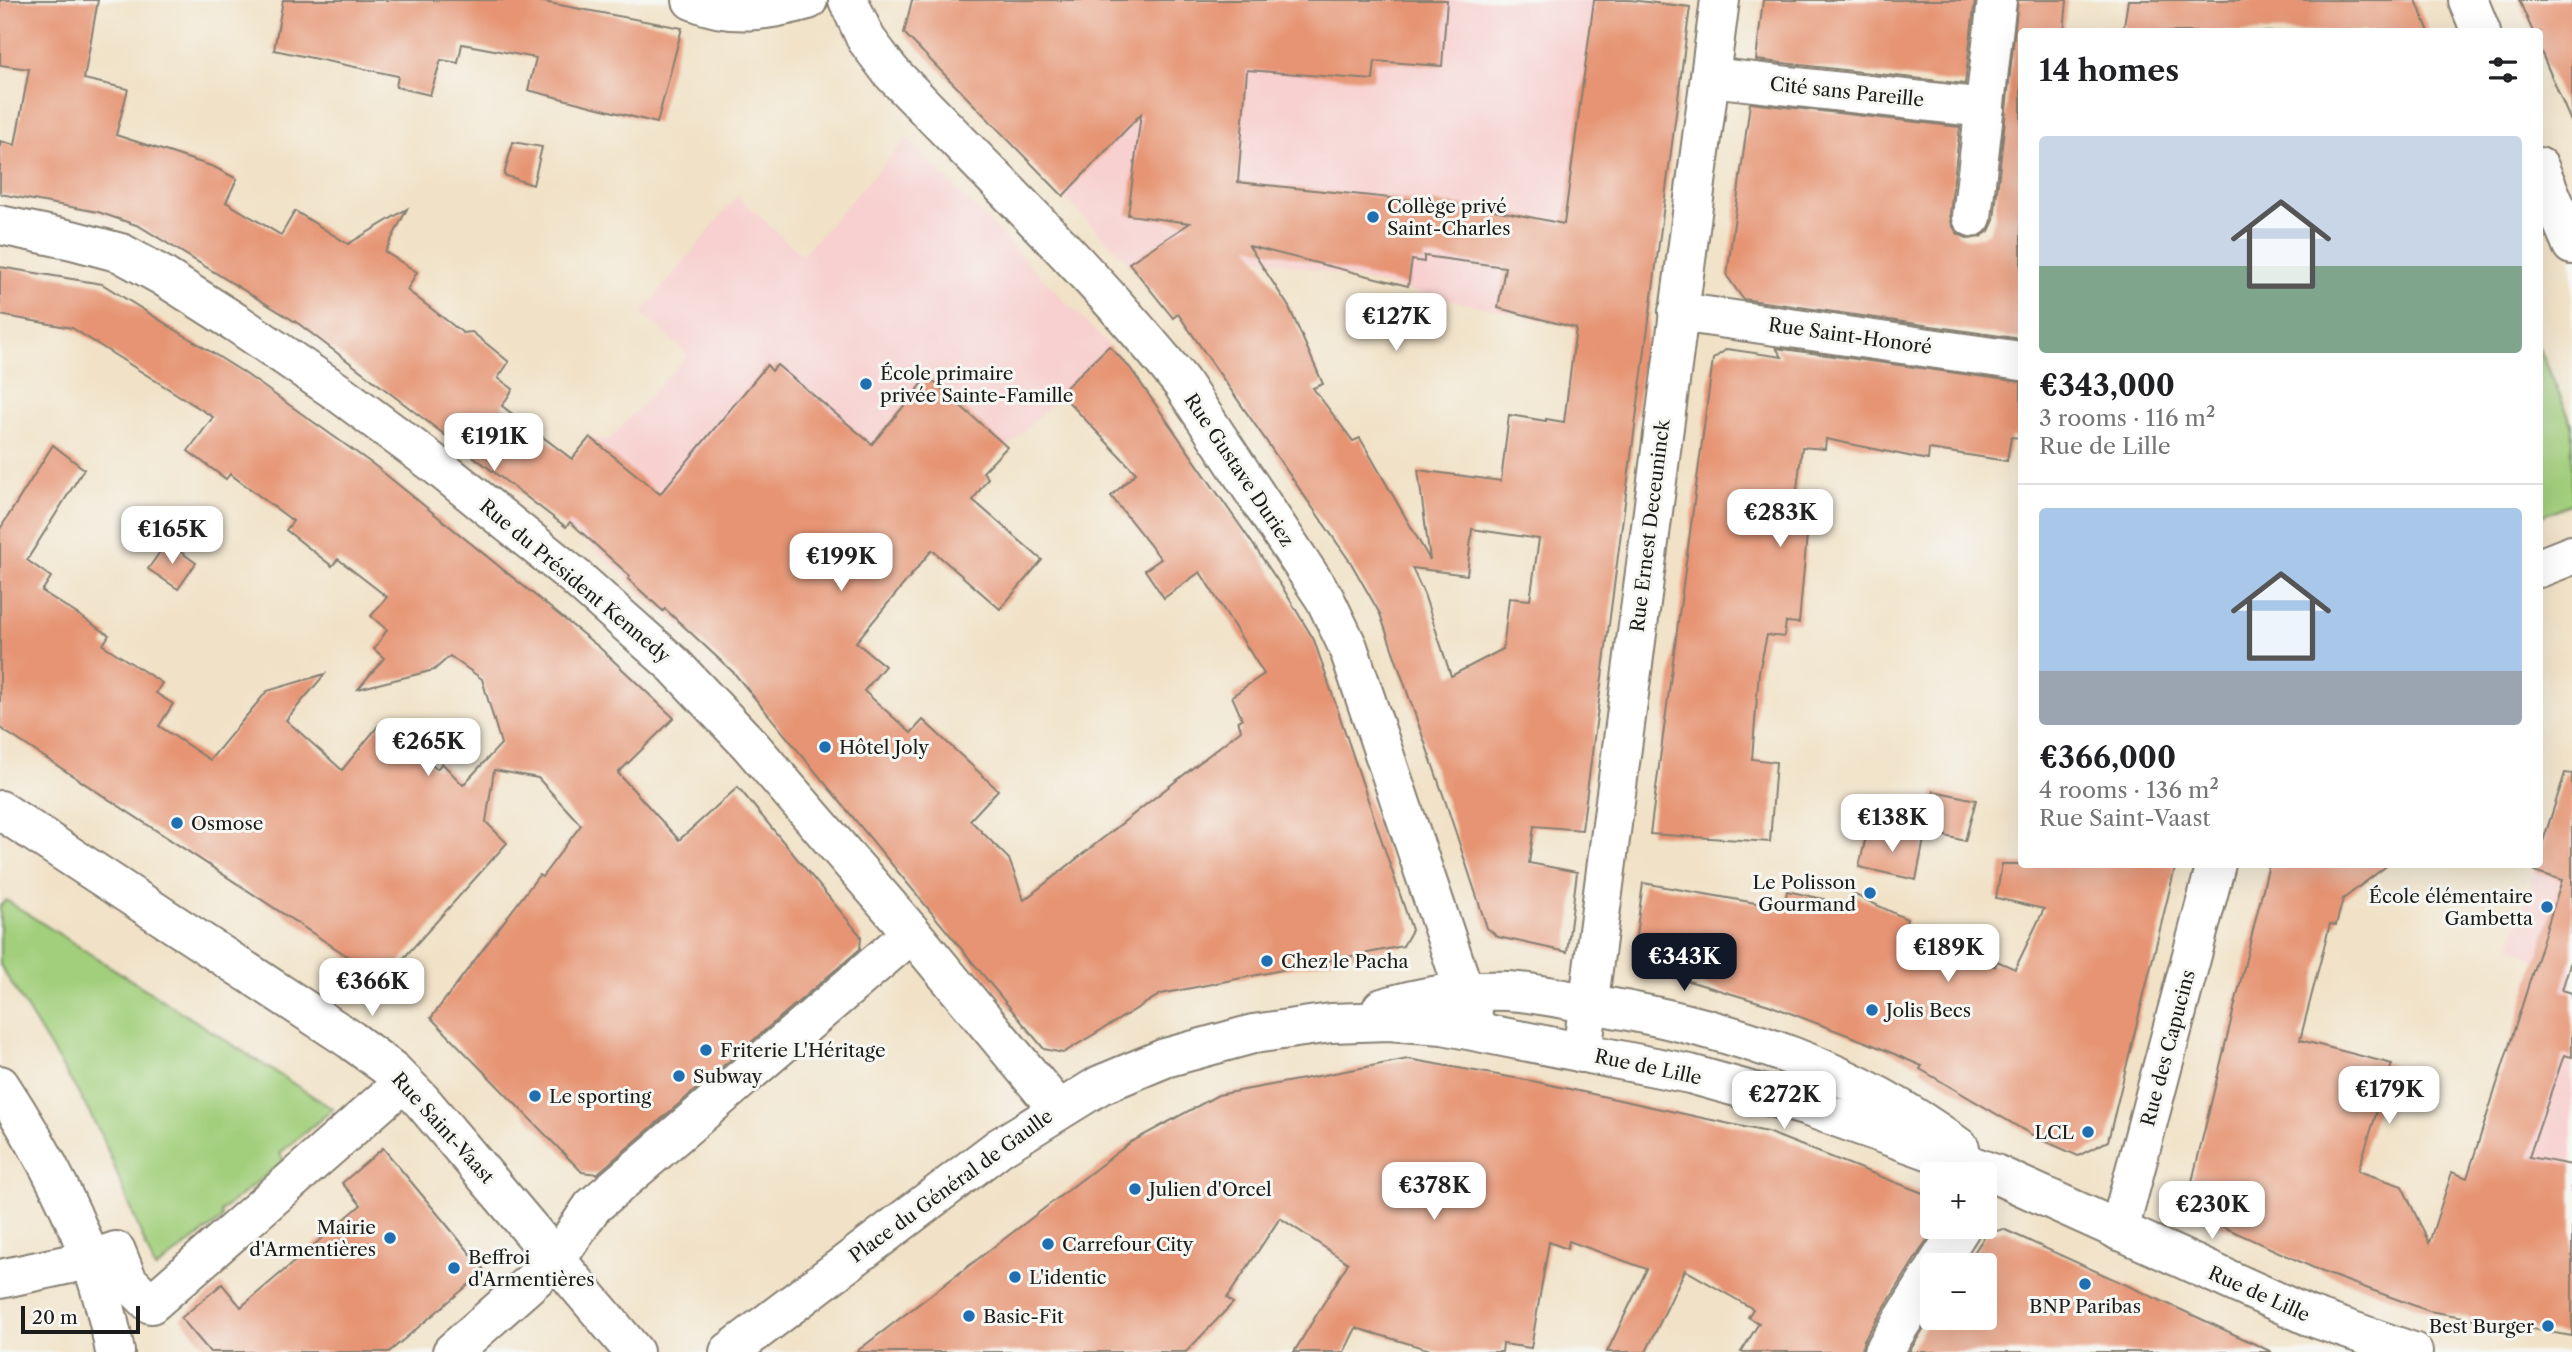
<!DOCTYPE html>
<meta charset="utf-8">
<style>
body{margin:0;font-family:"Libre Caslon Text",serif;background:#f2f2f2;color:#202124;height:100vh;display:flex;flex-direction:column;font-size:26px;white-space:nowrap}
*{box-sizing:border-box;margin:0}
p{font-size:23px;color:#757577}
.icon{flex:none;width:38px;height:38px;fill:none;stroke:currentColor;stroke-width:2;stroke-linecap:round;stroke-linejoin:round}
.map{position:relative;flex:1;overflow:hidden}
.sheet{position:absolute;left:2018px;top:28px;width:525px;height:840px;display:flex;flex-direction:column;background:#fff;border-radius:7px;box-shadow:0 7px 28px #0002}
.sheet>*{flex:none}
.controls{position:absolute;left:1920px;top:1162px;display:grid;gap:14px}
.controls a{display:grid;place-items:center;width:77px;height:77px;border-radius:7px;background:#fff;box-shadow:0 7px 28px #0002;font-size:35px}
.scale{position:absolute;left:21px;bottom:18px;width:119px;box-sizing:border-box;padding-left:7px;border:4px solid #1c1c1c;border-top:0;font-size:19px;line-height:24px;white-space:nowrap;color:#1c1c1c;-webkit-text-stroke:5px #f6f6f2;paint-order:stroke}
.price{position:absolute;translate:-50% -60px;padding:0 16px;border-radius:14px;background:#fff;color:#222;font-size:23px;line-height:46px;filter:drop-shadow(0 2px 4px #0008)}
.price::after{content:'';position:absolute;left:50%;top:42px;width:21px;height:16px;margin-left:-10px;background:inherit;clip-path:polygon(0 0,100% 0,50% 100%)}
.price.selected{background:#111827;color:#fff}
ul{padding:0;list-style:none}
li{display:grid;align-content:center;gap:14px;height:371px;padding:0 21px}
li+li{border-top:2px solid #e0e0e0}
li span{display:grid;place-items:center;height:217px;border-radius:7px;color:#555}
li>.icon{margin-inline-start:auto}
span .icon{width:126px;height:126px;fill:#fffc;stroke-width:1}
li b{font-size:30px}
h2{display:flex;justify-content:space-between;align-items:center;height:84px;padding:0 21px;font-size:30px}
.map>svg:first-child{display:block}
.built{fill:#f7d0cf}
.green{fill:#a2cf7c;stroke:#5f764c;stroke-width:2}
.building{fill:#e69473;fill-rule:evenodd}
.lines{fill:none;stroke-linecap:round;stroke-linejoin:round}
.minor-casing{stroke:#867f72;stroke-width:42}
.major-casing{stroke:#867f72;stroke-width:42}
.minor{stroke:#fff;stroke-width:38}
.major{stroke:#fff;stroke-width:38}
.poi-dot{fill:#1f6fb2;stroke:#f6f6f2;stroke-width:2.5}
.labels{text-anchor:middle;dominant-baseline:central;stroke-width:6;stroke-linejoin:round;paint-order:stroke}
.street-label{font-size:19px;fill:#1c1c1c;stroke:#f6f6f2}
.poi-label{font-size:19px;fill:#1c1c1c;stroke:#f6f6f2;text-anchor:start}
</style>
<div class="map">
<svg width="2572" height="1352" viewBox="0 0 2572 1352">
<rect width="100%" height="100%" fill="#f6f6f2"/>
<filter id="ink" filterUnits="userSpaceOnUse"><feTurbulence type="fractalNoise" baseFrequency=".0143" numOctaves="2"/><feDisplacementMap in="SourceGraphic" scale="14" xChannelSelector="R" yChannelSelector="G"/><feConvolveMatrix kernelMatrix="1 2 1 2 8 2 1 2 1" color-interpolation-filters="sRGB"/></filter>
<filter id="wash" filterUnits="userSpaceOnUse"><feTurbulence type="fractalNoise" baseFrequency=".00686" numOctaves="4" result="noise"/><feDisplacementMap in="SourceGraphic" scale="28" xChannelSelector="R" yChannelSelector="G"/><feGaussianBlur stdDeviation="1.57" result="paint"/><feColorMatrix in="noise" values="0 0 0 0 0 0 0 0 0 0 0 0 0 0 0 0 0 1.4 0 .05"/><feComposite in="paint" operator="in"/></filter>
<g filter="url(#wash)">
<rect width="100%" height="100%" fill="#f1e2c7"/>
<g class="built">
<path d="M 1078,0 L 1630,0 L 1690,7 L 1636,420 L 1565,410 L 1576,328 L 1169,237 L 1129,263 L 1063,196 Z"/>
<path d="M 907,138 L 1109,346 L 983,472 L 703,644 L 587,543 L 482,463 L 513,414 L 572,459 L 590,437 L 609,440 L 688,355 L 642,313 L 737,196 L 802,255 Z"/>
<path d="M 2572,798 L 2572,1223 L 2460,1201 L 2536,961 L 2511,944 L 2536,865 L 2539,864 Z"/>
</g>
<g class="green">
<path d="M 2539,347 L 2572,424 L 2572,503 L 2539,517 Z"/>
<path d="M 6,900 L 333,1109 L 280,1153 L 284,1161 L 221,1211 L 222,1219 L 155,1269 L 102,1136 L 80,1096 L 0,965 L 0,906 Z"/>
</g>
<g id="blocks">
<g class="building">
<path d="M 0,0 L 98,0 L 84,79 L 128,89 L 116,135 L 214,167 L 237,179 L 226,202 L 281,235 L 295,211 L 348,244 L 407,209 L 385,252 L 417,272 L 407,290 L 463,333 L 472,332 L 509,362 L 498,378 L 513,389 L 502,406 L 572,459 L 590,437 L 660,494 L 767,365 L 772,371 L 777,365 L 872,444 L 928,377 L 1007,447 L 983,472 L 988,478 L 973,500 L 1042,560 L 1000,609 L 932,550 L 856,642 L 885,666 L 864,691 L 911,733 L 923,720 L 998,790 L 970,820 L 1009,859 L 1024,900 L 1241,730 L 1238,721 L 1242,719 L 1232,696 L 1264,674 L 1200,572 L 1164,598 L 1145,570 L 1161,559 L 1111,496 L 1136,473 L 1060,393 L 1109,346 L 1130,368 L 1248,537 L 1284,590 L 1314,640 L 1412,930 L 1403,946 L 1161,994 L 1063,1053 L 1044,1049 L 734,673 L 665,609 L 663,611 L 628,579 L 630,576 L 570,522 L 566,527 L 299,324 L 139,226 L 98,212 L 0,194 L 0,141 L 15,145 L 29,69 L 0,65 Z"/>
<path d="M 283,0 L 533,0 L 682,28 L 657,123 L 528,90 L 536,58 L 462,44 L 458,63 L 441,60 L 430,95 L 396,87 L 398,76 L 274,50 Z"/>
<path d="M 912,0 L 1447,0 L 1442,66 L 1375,61 L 1373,80 L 1247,70 L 1238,182 L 1485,208 L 1564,224 L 1594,0 L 1630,0 L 1690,7 L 1582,830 L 1534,826 L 1529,863 L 1577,872 L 1567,952 L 1498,937 L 1487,928 L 1447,806 L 1380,614 L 1351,563 L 1178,314 L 1173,318 L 1129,263 L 1190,223 L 1128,215 L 1141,114 L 1063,196 L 904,33 ZM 1249,246 L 1408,286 L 1412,260 L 1424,262 L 1424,256 L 1505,267 L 1498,308 L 1576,328 L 1564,422 L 1546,419 L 1546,421 L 1509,415 L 1501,481 L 1418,470 L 1430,560 L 1360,438 L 1353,441 L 1313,388 L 1323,384 L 1289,307 ZM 1472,529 L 1539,539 L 1530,600 L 1509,598 L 1503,649 L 1451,676 L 1424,594 L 1412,568 L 1467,575 Z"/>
<path d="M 1763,0 L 1975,0 L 1965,84 L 1756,60 Z"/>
<path d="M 2018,0 L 2067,0 L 2064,32 L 2021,32 L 2021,339 L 1743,299 L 1727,276 L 1750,103 L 1960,127 L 1950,214 L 1952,225 L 1958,234 L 1969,239 L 1980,237 L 1989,231 L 1994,220 Z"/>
<path d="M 2128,0 L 2416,0 L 2429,32 L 2123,32 Z"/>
<path d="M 2519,0 L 2572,0 L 2572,124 L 2539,47 L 2539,32 L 2533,32 Z"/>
<path d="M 513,142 L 542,147 L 533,185 L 504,175 Z"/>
<path d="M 0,267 L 102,284 L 243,372 L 374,465 L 600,648 L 674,718 L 618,773 L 679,840 L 738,787 L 861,936 L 860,949 L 597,1174 L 582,1172 L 431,1018 L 539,875 L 542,877 L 581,825 L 538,778 L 494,770 L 486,822 L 507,843 L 384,980 L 0,728 L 0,529 L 53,445 L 84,469 L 27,560 L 51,577 L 42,591 L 109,635 L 103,645 L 162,683 L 156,693 L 173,704 L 159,726 L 210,760 L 267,691 L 325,674 L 286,720 L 342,770 L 378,726 L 437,769 L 442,763 L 463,785 L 501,744 L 482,679 L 450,656 L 434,670 L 358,689 L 384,658 L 374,649 L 387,630 L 371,616 L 387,597 L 338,559 L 332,566 L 286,530 L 293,521 L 230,474 L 226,479 L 188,451 L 213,417 L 72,328 L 0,315 Z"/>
<path d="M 1776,348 L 2021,382 L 2021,438 L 2011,437 L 2007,461 L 1929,449 L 1928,460 L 1826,439 L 1825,449 L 1802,447 L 1793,523 L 1808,524 L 1799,623 L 1786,622 L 1784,637 L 1767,635 L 1759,672 L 1752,759 L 1776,762 L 1770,842 L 1650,834 L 1713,359 L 1727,349 L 1782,357 Z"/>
<path d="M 167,542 L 196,563 L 178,589 L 148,569 Z"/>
<path d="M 2565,773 L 2572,774 L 2572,957 L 2562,990 L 2572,993 L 2572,1057 L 2564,1055 L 2529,1157 L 2572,1165 L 2572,1336 L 2429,1311 L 2325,1273 L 2195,1214 L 2189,1194 L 2269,864 L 2389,864 L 2343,899 L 2336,925 L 2330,924 L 2300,1040 L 2392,1064 L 2358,1171 L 2402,1186 L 2429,1243 L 2452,1172 L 2467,1178 L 2562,880 L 2534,871 L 2536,864 L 2539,864 L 2539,854 Z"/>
<path d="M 1934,791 L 1976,800 L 1965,841 L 1926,831 Z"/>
<path d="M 1868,828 L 1924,839 L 1916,880 L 1859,867 Z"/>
<path d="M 2002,864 L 2176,864 L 2108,1141 L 2078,1156 L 2034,1136 L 1920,1069 L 1922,1066 L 1871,1044 L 1769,1005 L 1685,980 L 1644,972 L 1633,958 L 1643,883 L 1784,908 L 1787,891 L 1850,905 L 1853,894 L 1907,919 L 1905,928 L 1932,937 L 1930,944 L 1995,966 L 1997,961 L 2015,969 L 2044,909 L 1996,898 Z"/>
<path d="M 1408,1059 L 1537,1082 L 1767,1132 L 1928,1195 L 1932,1208 L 1932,1232 L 1864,1340 L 1861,1352 L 1741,1352 L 1759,1323 L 1748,1317 L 1753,1309 L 1685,1270 L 1646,1352 L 1607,1352 L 1647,1269 L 1569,1241 L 1567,1249 L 1549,1242 L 1531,1348 L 1503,1344 L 1502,1352 L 1437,1352 L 1356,1328 L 1344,1352 L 1294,1352 L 1348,1263 L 1280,1218 L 1227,1298 L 1233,1303 L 1186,1352 L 856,1352 L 1131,1142 L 1218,1095 Z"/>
<path d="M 383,1148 L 485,1271 L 389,1352 L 210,1352 L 181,1318 L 222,1284 L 241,1307 L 361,1205 L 342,1183 Z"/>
<path d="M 2003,1229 L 2199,1318 L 2272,1352 L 1909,1352 L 1932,1315 L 1932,1319 L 1984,1318 L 1984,1265 L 1966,1265 L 1986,1234 Z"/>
</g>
</g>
</g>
<g filter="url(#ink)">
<use href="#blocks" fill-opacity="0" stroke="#867f72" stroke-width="2"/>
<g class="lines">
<defs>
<g id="minor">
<path d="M 692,0 C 731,17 768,11 808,0"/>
<path d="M 848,0 L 866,39 L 890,71 C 988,173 1092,272 1181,382 L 1325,599 L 1348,647 L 1475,1023"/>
<path d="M 1710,77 L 1985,108"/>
<path d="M 1972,217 L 1997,0"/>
<path d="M 0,225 L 72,240 L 121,253 L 161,275 L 238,324 L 339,393 L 436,465 L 575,577 L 674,665 L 750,745 L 912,933 L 1058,1109"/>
<path d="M 1678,312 L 2021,361"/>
<path d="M 2539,568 L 2572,555"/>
<path d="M 0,810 L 351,1040 L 393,1071 L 422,1101 L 634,1352"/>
<path d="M 1582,1053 L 1720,0"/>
<path d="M 2119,1231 L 2216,864"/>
<path d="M 1937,1265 L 1961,1227"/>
<path d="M 0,1279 L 89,1260 L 116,1251 L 128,1281 L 151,1304 L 404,1082"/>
<path d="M 452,1352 L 557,1259 L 592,1207 L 912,933"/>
<path d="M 1883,1352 L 1932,1274"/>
</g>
<g id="major">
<path d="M 2468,0 L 2481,32"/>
<path d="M 2539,167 L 2572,245"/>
<path d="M 1382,1008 C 1422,996 1466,989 1508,991 C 1542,993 1575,1002 1608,1007 C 1737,1030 1854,1069 1960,1148"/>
<path d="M 0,1085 C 52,1164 99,1257 115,1352"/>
<path d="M 729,1352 L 1000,1147 L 1100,1085 L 1165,1058 L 1253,1034 L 1331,1023 L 1388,1021 L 1443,1025 L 1690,1074 L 1808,1107 L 1995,1174 L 2309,1316 L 2413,1352"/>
</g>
</defs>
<use href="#minor" class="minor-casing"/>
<use href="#major" class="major-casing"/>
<use href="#minor" class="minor"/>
<use href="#major" class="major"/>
</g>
</g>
<g class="poi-dot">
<circle cx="1373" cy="217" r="7"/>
<circle cx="866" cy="384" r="7"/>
<circle cx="825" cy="747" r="7"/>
<circle cx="177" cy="823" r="7"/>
<circle cx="1870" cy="893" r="7"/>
<circle cx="2547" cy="907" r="7"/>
<circle cx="1267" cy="961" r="7"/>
<circle cx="1872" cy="1010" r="7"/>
<circle cx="706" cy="1050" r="7"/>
<circle cx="679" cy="1076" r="7"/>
<circle cx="535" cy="1096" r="7"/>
<circle cx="2088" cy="1132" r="7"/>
<circle cx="1135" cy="1189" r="7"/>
<circle cx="390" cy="1238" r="7"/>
<circle cx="1048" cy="1244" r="7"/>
<circle cx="454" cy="1268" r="7"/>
<circle cx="1015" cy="1277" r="7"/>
<circle cx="2085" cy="1284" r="7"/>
<circle cx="969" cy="1316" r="7"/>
<circle cx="2548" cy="1326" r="7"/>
</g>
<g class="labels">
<g class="street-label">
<text transform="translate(1847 92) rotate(6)">Cité sans Pareille</text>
<text transform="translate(1850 336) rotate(8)">Rue Saint-Honoré</text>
<text transform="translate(1239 470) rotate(56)">Rue Gustave Duriez</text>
<text transform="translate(1650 526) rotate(-83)">Rue Ernest Deceuninck</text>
<text transform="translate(575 581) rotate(40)">Rue du Président Kennedy</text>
<text transform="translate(2168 1048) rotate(-75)">Rue des Capucins</text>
<text transform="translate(1648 1067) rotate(12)">Rue de Lille</text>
<text transform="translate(443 1128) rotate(48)">Rue Saint-Vaast</text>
<text transform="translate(951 1186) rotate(-36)">Place du Général de Gaulle</text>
<text transform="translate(2259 1294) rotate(24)">Rue de Lille</text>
</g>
<g class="poi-label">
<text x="1387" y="206">Collège privé<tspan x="1387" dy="22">Saint-Charles</tspan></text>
<text x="880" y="373">École primaire<tspan x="880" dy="22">privée Sainte-Famille</tspan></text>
<text x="839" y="747">Hôtel Joly</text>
<text x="191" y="823">Osmose</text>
<text x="1856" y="882" text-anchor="end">Le Polisson<tspan x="1856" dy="22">Gourmand</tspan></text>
<text x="2533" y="896" text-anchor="end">École élémentaire<tspan x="2533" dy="22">Gambetta</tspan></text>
<text x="1281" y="961">Chez le Pacha</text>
<text x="1886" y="1010">Jolis Becs</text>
<text x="720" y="1050">Friterie L'Héritage</text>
<text x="693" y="1076">Subway</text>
<text x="549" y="1096">Le sporting</text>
<text x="2074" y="1132" text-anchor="end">LCL</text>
<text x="1149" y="1189">Julien d'Orcel</text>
<text x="376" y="1227" text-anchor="end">Mairie<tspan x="376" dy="22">d'Armentières</tspan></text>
<text x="1062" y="1244">Carrefour City</text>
<text x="468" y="1257">Beffroi<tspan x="468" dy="22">d'Armentières</tspan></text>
<text x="1029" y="1277">L'identic</text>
<text x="2085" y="1306" text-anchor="middle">BNP Paribas</text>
<text x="983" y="1316">Basic-Fit</text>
<text x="2534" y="1326" text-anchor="end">Best Burger</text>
</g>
</g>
</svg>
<div class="controls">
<a>+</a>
<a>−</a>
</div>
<div class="scale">20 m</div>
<b class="price" style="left:1396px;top:353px">€127K</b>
<b class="price" style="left:494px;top:473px">€191K</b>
<b class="price" style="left:1780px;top:549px">€283K</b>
<b class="price" style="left:172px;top:566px">€165K</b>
<b class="price" style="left:841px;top:593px">€199K</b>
<b class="price" style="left:428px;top:778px">€265K</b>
<b class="price" style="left:1892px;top:854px">€138K</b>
<b class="price" style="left:1948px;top:984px">€189K</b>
<b class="price selected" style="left:1684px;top:993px">€343K</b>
<b class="price" style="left:372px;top:1018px">€366K</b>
<b class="price" style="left:2389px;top:1126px">€179K</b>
<b class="price" style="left:1784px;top:1131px">€272K</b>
<b class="price" style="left:1434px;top:1222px">€378K</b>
<b class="price" style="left:2212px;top:1241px">€230K</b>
<section class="sheet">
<h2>14 homes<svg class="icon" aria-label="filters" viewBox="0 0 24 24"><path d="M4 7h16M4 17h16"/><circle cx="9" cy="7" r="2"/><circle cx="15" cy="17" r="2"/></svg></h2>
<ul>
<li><span style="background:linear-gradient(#c9d6e8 60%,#7fa58c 0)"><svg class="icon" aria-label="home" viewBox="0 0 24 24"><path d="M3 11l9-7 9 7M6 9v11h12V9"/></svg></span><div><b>€343,000</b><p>3 rooms · 116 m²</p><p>Rue de Lille</p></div></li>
<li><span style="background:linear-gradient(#a9c7e8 75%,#9aa5b1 0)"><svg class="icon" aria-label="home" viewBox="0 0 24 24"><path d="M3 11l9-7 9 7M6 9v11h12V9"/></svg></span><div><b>€366,000</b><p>4 rooms · 136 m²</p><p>Rue Saint-Vaast</p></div></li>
</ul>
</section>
</div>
